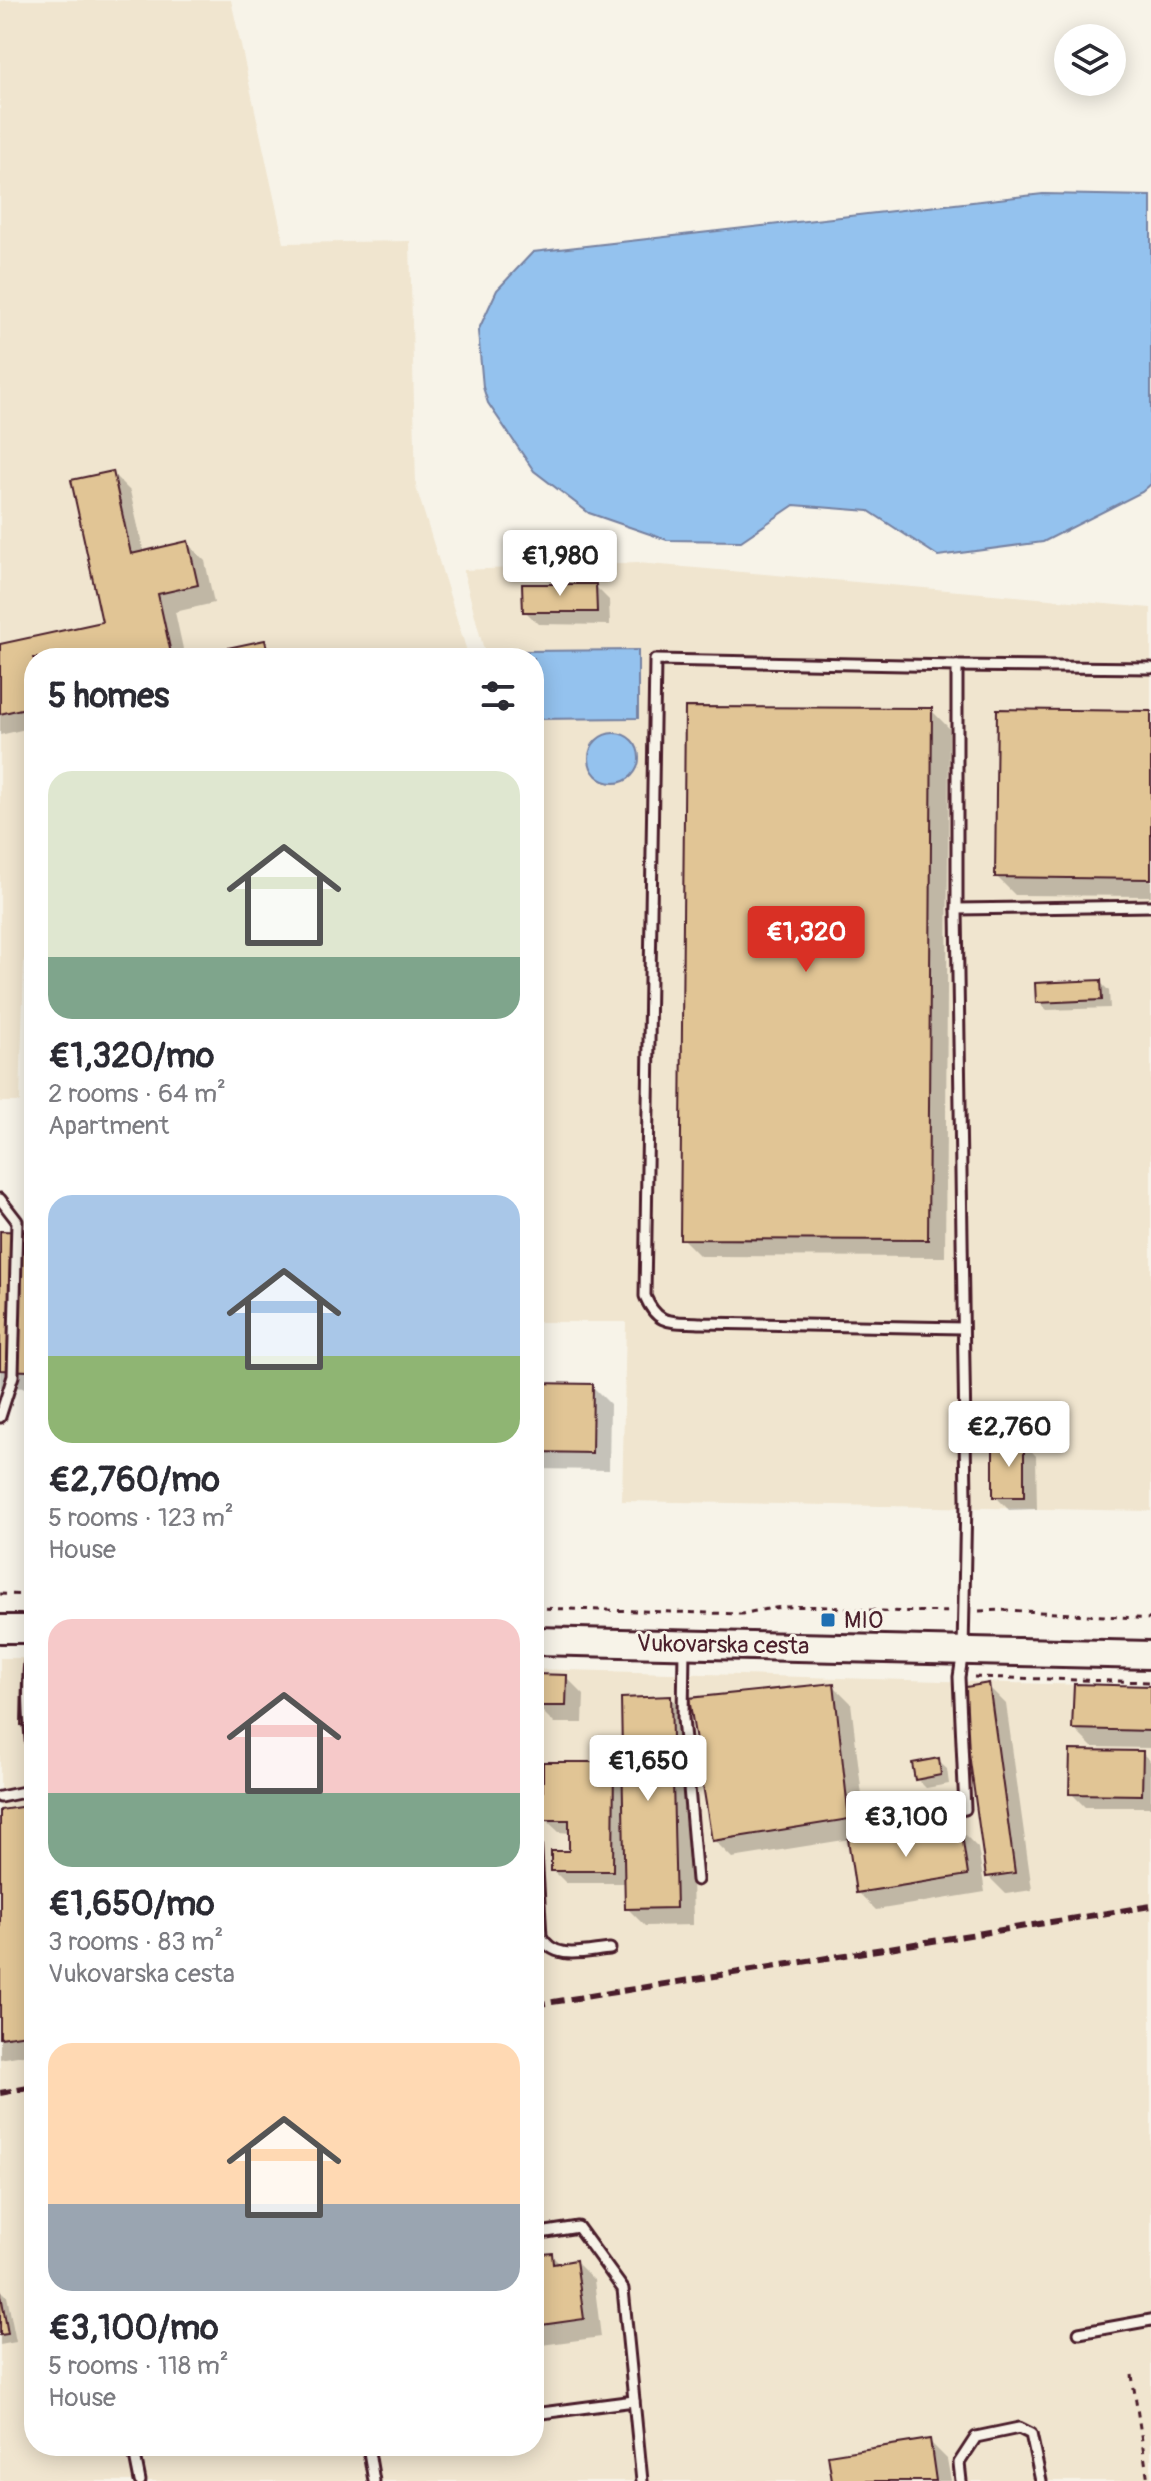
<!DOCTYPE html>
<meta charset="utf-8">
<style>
body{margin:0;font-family:Pangolin,sans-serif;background:#f2f2f3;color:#2b2b33;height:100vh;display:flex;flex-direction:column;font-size:30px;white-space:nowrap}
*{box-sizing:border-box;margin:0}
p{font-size:26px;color:#7c7c81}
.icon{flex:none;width:44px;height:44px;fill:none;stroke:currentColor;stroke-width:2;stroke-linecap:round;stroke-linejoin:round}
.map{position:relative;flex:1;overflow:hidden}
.panel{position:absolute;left:24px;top:648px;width:520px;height:1808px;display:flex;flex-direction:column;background:#fff;border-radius:32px;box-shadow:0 4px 20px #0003}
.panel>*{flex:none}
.controls{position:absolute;left:1054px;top:24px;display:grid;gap:16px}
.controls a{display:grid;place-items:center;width:72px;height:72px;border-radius:50%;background:#fff;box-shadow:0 4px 20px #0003;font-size:40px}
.price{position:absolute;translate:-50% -68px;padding:0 18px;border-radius:8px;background:#fff;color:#222;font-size:26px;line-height:52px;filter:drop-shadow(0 2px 4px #0008)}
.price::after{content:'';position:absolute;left:50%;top:48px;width:24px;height:18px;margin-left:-12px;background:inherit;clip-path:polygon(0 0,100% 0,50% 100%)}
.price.current{background:#d93025;color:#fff}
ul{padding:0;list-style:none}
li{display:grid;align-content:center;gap:16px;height:424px;padding:0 24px}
li span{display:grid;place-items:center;height:248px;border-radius:24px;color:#555}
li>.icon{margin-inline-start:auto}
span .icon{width:144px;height:144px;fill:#fffc;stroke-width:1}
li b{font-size:34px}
h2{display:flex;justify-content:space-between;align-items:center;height:96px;padding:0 24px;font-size:34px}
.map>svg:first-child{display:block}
.built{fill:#f0e5cf}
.water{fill:#94c2ee;stroke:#7681a0;stroke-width:2}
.shadow{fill:#0003}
.building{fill:#e1c595;stroke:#4a1f2b;stroke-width:2}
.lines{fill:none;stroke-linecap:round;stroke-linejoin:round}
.lane-casing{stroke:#4a1f2b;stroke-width:15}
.secondary-casing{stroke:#4a1f2b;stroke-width:32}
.path{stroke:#4a1f2b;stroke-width:3;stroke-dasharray:6 6;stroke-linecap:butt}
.lane{stroke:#f7f3e8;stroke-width:9}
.secondary{stroke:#f7f3e8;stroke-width:26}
.rail{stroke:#4a1f2b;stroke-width:6;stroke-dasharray:12 6;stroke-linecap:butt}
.poi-dot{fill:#1f6fb2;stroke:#f7f3e8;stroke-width:3}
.labels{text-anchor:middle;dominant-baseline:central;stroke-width:6;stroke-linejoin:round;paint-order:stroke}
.poi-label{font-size:24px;fill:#4a1f2b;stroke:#f7f3e8;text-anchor:start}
.street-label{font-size:24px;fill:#4a1f2b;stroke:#f7f3e8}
</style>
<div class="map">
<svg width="1151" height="2481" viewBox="0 0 1151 2481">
<rect width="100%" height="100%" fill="#f7f3e8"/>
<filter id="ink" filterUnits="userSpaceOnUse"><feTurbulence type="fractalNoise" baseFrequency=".0125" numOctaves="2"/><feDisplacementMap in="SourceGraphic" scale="16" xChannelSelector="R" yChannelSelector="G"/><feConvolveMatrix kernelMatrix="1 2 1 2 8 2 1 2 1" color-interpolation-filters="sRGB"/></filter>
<g filter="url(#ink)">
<g class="built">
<path d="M 6,0 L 231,0 L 284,243 L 410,241 L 416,487 L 469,658 L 34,658 L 34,958 L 24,960 L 20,1102 L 0,1102 L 0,1 Z"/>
<path d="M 638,563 L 1151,608 L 1151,1511 L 622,1501 L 626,1322 L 534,1322 L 534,658 L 486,658 L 463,570 Z"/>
<path d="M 0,1658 L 34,1658 L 34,2446 L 534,2446 L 534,1669 L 1151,1687 L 1151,2481 L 0,2481 Z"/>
</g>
<g class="water">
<path d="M 1043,194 L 1151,196 L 1151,484 L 1142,492 L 1043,542 L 938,556 L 869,511 L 794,505 L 741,541 L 667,540 L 589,513 L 534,471 L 488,403 L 483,387 L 478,331 L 497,290 L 533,252 Z"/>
<path d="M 638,650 L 638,718 L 534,719 L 534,658 L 523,658 L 523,651 Z"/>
<circle cx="614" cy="758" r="25"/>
</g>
<g class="shadow">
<path d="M 112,473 L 130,491 L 144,553 L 187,543 L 205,561 L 214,603 L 175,612 L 185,658 L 34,658 L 34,727 L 0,735 L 0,646 L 104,623 Z"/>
<path d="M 595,586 L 609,600 L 610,625 L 538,624 L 525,611 Z"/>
<path d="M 264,642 L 280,658 L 190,658 Z"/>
<path d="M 931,710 L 949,728 L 945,1257 L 700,1256 L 682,1238 Z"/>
<path d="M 1151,713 L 1151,896 L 1015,895 L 997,877 Z"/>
<path d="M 1100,982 L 1109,991 L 1110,1008 L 1047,1010 L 1038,1002 Z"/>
<path d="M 0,1233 L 34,1235 L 34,1388 L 0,1387 Z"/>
<path d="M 534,1385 L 592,1386 L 610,1404 L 609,1470 L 534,1469 Z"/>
<path d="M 1023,1442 L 1036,1456 L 1037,1509 L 1009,1510 L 995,1496 Z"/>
<path d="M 566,1677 L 584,1695 L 583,1723 L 554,1723 L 536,1705 Z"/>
<path d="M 833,1685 L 851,1703 L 867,1838 L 914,1831 L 919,1836 L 960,1830 L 978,1848 L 985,1892 L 876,1910 L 858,1892 L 850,1839 L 732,1858 L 714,1840 Z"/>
<path d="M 988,1686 L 1006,1704 L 1032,1890 L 1006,1894 L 988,1876 Z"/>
<path d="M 1151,1688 L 1151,1748 L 1092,1747 L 1074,1729 Z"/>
<path d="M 671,1698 L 689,1716 L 693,1925 L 645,1926 L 627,1908 L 626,1883 L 566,1883 L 553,1870 L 571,1853 L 571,1833 L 559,1832 L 545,1819 L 613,1764 L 624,1776 Z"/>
<path d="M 1142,1753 L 1151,1762 L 1151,1807 L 1085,1807 L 1071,1793 Z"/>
<path d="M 938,1761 L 947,1769 L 949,1784 L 926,1788 L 917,1779 Z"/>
<path d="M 34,1807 L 34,2053 L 0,2059 L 0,1812 Z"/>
<path d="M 534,1859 L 542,1868 L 540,1965 L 534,1965 Z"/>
<path d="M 551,2255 L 561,2265 L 576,2262 L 594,2280 L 601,2337 L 534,2346 L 534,2257 Z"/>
<path d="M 0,2289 L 7,2296 L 16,2342 L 0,2345 Z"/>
<path d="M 929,2441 L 947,2459 L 951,2481 L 834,2481 Z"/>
</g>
<g class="building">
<path d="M 113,471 L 131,554 L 188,541 L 198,585 L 158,594 L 172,658 L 34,658 L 34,706 L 0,714 L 0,644 L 102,622 L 71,480 Z"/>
<path d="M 522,584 L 596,584 L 597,612 L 523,612 Z"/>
<path d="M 265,640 L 269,658 L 181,658 Z"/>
<path d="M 685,707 L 932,708 L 928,1240 L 680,1239 Z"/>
<path d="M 997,709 L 1151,711 L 1151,879 L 995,877 Z"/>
<path d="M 1101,980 L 1102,1000 L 1036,1003 L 1035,983 Z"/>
<path d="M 0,1231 L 33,1232 L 29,1371 L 0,1370 Z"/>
<path d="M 534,1383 L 593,1384 L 592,1453 L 534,1452 Z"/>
<path d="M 1024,1440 L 1024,1497 L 993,1497 L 993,1441 Z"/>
<path d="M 534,1674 L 567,1675 L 566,1706 L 534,1706 Z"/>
<path d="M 22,1679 L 34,1679 L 34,1726 L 21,1725 Z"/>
<path d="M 834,1683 L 849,1819 L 712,1841 L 689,1698 Z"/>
<path d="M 989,1683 L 1015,1873 L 986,1877 L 960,1688 Z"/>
<path d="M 1074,1684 L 1151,1686 L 1151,1731 L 1072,1729 Z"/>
<path d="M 671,1696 L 676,1908 L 625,1909 L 621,1698 Z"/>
<path d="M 1070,1750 L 1143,1751 L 1142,1795 L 1069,1794 Z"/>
<path d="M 939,1758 L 941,1775 L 915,1780 L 912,1763 Z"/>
<path d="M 543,1762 L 614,1762 L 613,1871 L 551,1871 L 551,1851 L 569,1851 L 569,1820 L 543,1820 Z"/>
<path d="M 34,1805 L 34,2033 L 0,2038 L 0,1810 Z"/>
<path d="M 961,1828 L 968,1875 L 856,1893 L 848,1839 L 915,1829 L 915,1835 Z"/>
<path d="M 552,2253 L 553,2264 L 576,2260 L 584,2319 L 534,2326 L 534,2255 Z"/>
<path d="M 0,2289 L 8,2334 L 0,2335 Z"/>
<path d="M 930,2439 L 936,2481 L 832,2481 L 828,2455 Z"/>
</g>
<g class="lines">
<defs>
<g id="lane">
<path d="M 957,666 L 1151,668"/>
<path d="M 957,909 L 1151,906"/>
<path d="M 0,1199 L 17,1221 L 13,1376 L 0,1417"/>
<path d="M 34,1641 C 24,1677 30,1732 34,1769"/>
<path d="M 684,1648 L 683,1718 L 697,1880"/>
<path d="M 0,1797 L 34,1790"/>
<path d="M 534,1819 L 541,1936 C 554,1962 586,1951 610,1949"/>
<path d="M 865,1826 L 965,1809 L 959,1677 L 963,1651 L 966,1499 L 957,909 L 957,666 L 655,660 L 645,1296 C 658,1327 672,1321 702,1323 L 963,1328"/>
<path d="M 534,2234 L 578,2227 L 623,2289 L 642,2481"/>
<path d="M 1079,2333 L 1151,2320"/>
<path d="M 534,2414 L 634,2401"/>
<path d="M 133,2446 L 140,2481"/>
<path d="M 368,2446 L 374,2481"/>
<path d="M 961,2481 L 959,2463 L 976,2437 L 1019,2428 L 1031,2434 L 1041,2481"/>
</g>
<g id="secondary">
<path d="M 0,1629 L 34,1629"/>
<path d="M 534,1641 L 1151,1655"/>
</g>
</defs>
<use href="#lane" class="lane-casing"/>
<use href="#secondary" class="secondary-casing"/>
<g class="path">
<path d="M 0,1594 L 34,1595"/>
<path d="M 534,1608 L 742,1614 C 795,1601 831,1608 883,1611 C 906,1612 929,1611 952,1612"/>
<path d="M 979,1611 L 1007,1610 L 1151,1619"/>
<path d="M 974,1677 L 1151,1682"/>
<path d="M 1132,2375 L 1148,2481"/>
</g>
<use href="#lane" class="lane"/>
<use href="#secondary" class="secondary"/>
<g class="rail">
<path d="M 534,2005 L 1151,1906"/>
<path d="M 0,2093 L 34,2087"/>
</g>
</g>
</g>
<rect class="poi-dot" x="820" y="1612" width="16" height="16" rx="4"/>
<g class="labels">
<g class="poi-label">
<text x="844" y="1620">MIO</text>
</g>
<g class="street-label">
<text transform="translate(723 1645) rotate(1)">Vukovarska cesta</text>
</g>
</g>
</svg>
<div class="controls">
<a><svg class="icon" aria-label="layers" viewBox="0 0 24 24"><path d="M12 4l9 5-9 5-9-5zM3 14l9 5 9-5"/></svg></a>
</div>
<b class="price" style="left:560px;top:598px">€1,980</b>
<b class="price current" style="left:806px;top:974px">€1,320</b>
<b class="price" style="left:1009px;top:1469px">€2,760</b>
<b class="price" style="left:648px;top:1803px">€1,650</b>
<b class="price" style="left:906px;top:1859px">€3,100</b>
<section class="panel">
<h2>5 homes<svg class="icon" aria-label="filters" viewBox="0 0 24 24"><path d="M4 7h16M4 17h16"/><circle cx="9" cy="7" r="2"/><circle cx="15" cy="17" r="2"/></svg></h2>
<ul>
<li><span style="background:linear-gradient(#dfe7d0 75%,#7fa58c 0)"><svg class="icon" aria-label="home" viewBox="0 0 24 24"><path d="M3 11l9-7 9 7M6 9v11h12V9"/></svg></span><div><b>€1,320/mo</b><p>2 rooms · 64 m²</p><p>Apartment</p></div></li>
<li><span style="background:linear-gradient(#a9c7e8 65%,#8fb573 0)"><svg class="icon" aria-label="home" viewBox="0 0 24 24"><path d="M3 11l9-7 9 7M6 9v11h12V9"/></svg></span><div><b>€2,760/mo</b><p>5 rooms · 123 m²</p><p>House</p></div></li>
<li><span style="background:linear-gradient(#f6c9c9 70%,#7fa58c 0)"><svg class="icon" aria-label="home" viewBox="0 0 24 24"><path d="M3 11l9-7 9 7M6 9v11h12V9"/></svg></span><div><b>€1,650/mo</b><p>3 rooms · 83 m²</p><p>Vukovarska cesta</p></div></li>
<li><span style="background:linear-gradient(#ffd9b3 65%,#9aa5b1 0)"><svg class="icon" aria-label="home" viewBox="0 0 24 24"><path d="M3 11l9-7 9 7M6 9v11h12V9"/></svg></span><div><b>€3,100/mo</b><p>5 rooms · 118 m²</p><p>House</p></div></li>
</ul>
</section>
</div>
